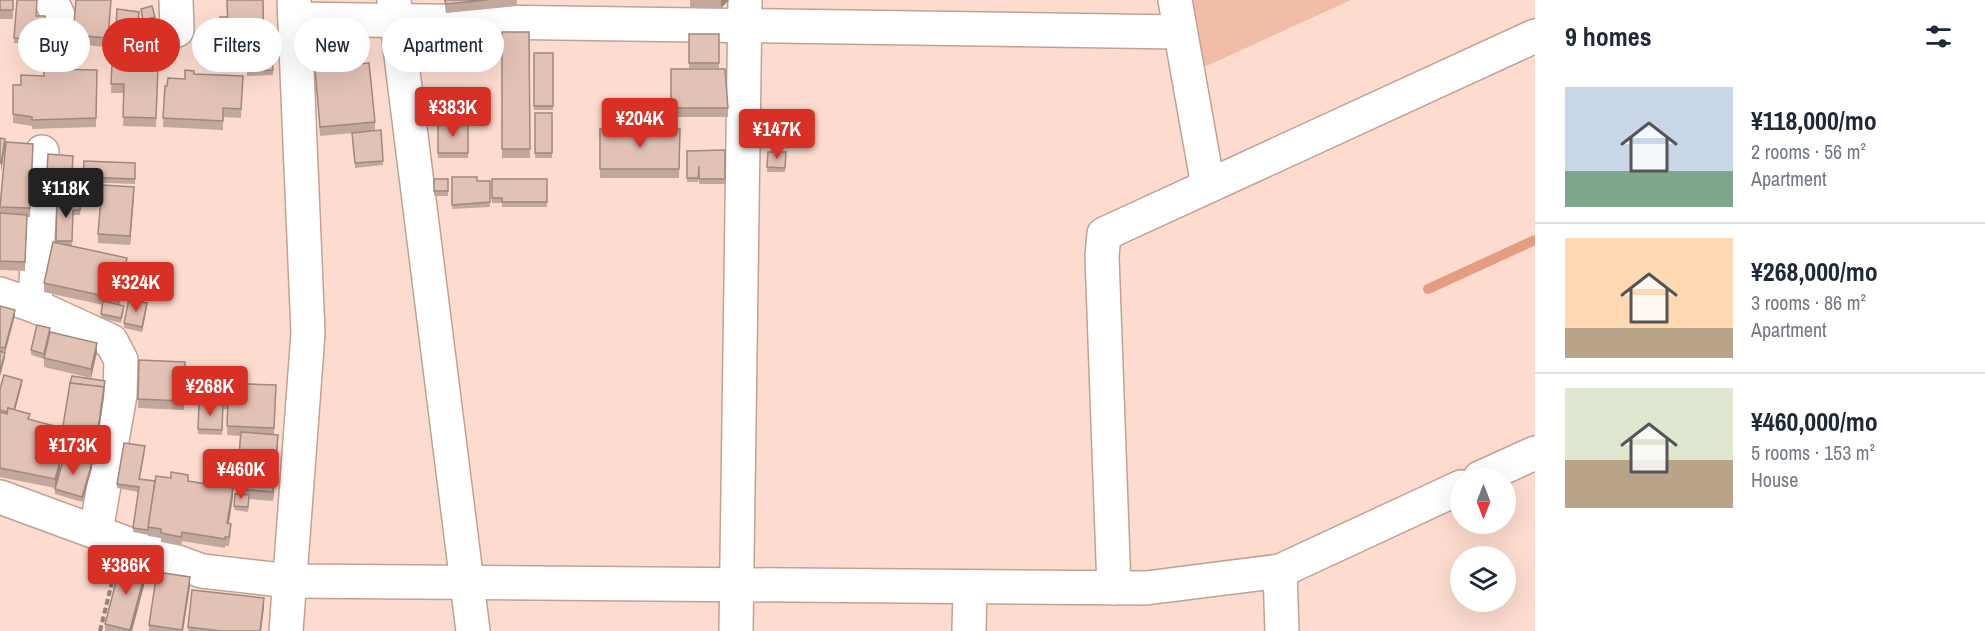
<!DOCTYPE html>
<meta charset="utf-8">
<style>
body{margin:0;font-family:"Archivo Narrow",sans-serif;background:#f6f6f7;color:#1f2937;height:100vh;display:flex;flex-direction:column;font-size:22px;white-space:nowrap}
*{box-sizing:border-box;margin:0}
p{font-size:20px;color:#747a83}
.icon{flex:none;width:33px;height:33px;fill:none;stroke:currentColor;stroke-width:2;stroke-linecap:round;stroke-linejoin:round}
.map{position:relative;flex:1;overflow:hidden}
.drawer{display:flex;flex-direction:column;background:#fff;width:450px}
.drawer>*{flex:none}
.banner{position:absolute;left:18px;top:18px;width:570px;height:54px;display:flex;gap:12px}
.needle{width:39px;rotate:180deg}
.tools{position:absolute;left:1450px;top:468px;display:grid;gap:12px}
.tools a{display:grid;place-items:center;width:66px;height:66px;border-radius:50%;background:#fff;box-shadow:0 6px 24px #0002;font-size:30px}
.price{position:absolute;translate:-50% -51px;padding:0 14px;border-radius:6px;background:#d93025;color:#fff;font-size:20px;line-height:39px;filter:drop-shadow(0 2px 3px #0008)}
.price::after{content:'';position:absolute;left:50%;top:36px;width:18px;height:14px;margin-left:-9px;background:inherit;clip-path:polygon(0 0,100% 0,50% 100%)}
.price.on{background:#222;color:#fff}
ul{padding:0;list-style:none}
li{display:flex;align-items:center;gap:18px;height:150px;padding:0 30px}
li+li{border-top:2px solid #e0e1e3}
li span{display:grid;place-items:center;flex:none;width:168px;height:120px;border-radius:0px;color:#555}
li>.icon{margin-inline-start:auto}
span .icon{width:72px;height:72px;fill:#fffc;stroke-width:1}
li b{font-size:26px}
h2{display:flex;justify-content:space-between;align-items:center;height:72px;padding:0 30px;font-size:26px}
.pill{padding:0 21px;border-radius:27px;background:#fff;box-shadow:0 6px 24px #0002;font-size:21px;line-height:54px}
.pill.on{background:#d93025;color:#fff}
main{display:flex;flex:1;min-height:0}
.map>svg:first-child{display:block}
.grass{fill:#f2bda7}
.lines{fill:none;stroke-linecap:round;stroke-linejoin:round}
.stream{stroke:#e49d80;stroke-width:10}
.minor-casing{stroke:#c0a295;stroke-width:36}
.path{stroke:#988179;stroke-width:4;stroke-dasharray:6 3;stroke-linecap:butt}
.minor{stroke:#fff;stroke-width:33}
.wall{fill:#c2a79c;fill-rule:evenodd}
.shaded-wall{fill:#9e887f}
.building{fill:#e2c2b5;stroke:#9e887f;stroke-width:1.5}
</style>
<main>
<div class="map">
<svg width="1535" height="631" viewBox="0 0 1535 631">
<rect width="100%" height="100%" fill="#fddccf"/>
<path class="grass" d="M 1190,0 L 1351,0 L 1202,68 Z"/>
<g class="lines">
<path class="stream" d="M 1428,289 L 1535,240"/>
<defs>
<g id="minor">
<path d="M 51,0 L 68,38"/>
<path d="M 176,0 L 177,30"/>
<path d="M 394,0 L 473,631"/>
<path d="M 1175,0 L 1208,186"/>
<path d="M 295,19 L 1180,32"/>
<path d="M 0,294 L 35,306 L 111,341 L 121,360 L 120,395 L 96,531"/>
<path d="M 35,306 L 42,152"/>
<path d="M 1480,478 L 1535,453"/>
<path d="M 0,497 L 202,571 L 290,581 L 1146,588 L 1280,571 L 1461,487"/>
<path d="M 1280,571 L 1282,631"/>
<path d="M 1114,588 L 1102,256 L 1104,234 L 1535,36"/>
<path d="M 286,631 L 308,333 L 294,0"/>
<path d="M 736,631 L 745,0"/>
<path d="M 969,631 L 970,588"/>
</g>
</defs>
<use href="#minor" class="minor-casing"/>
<path class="path" d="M 100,631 L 114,574"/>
<use href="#minor" class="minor"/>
</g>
<g class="wall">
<rect x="0" y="0" width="13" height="19"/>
<path d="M 17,0 L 37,16 L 45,16 L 45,44 L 14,43 Z"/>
<path d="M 76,0 L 111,0 L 108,47 L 73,44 Z"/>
<path d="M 227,0 L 263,0 L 264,58 L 272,58 L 273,75 L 247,76 L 247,62 L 229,63 Z"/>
<path d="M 444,0 L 517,0 L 517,6 L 446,13 Z"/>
<path d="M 690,0 L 729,0 L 721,8 L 690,8 Z"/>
<path d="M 139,12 L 141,66 L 158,67 L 156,127 L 123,126 L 124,93 L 111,93 L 112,64 L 114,64 Z"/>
<rect x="220" y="17" width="7" height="22"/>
<path d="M 502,32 L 529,32 L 530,158 L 502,158 Z"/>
<rect x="689" y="34" width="30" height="34"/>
<rect x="534" y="53" width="19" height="57"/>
<path d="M 315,68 L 375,122 L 375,131 L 320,136 Z"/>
<path d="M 671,69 L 728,108 L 728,117 L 671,117 Z"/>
<path d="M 97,70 L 96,127 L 32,129 L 32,126 L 13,123 L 13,85 L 21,85 Z"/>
<path d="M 194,74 L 243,76 L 241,118 L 223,117 L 223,130 L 163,127 L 165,86 L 167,86 Z"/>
<rect x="535" y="113" width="17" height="45"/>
<rect x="438" y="122" width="30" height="36"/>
<path d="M 600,129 L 680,129 L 679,178 L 600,178 Z"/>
<path d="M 352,138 L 383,161 L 383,165 L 355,168 Z"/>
<path d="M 725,150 L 725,184 L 699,184 L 699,170 L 698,182 L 687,182 L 687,151 Z"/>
<path d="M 768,152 L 786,152 L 785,172 L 767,172 Z"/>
<path d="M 33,153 L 30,217 L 27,217 L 25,271 L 0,270 L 0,206 Z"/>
<path d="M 48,154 L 73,156 L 72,178 L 64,178 L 64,190 L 47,189 Z"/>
<path d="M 84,161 L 135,163 L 135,184 L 83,182 Z"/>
<path d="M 452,177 L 477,181 L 490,181 L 490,207 L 452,209 Z"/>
<rect x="434" y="179" width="14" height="17"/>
<path d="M 492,179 L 547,179 L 547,207 L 502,207 L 502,203 L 492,203 Z"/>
<path d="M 134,196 L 130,245 L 98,243 L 98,234 Z"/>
<path d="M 57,199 L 81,200 L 80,215 L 73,215 L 72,246 L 127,267 L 119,305 L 124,311 L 121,323 L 101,318 L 103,305 L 44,292 L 44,283 L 56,243 Z"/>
<path d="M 0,306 L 15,315 L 5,353 L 5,357 L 0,376 Z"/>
<path d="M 147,307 L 142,332 L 124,328 L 124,323 Z"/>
<path d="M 50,333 L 97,352 L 91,378 L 44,367 L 44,359 L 31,355 L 31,350 Z"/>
<path d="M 139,360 L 185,362 L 184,410 L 138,408 Z"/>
<path d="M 105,381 L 104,397 L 94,465 L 92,464 L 92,468 L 82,502 L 55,494 L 55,488 L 0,477 L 0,389 L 22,384 L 15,410 L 30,419 L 62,433 ZM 61,443 L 59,459 L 63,460 L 60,470 L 56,461 Z"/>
<path d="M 221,383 L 276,385 L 274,435 L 278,444 L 273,501 L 249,499 L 248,512 L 234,510 L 235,494 L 236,494 L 240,436 L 227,435 L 228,409 L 223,409 L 222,435 L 198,434 L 199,404 L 221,405 Z"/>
<path d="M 145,451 L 140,479 L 155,481 L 188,481 L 233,497 L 229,524 L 231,533 L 229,546 L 225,546 L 225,548 L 182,541 L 181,546 L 161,542 L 161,538 L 148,536 L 148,532 L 148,535 L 133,532 L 138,492 L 117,488 L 117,484 Z"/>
<path d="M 146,578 L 132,631 L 105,631 L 105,624 Z"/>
<path d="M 190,586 L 183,631 L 149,631 L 149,625 Z"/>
<path d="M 264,607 L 261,631 L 188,631 L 188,627 Z"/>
</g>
<g class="shaded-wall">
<path d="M 721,0 L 729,0 L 721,8 Z"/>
<path d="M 155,17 L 155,22 L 143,24 L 143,20 Z"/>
<path d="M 5,139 L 5,148 L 1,172 L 1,163 Z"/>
<path d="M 134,187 L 134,196 L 130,245 L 130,236 Z"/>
<path d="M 127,258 L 127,267 L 118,308 L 118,299 Z"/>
<path d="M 147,303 L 147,307 L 142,332 L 142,327 Z"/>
<path d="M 15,310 L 15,315 L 5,353 L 5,348 Z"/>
<path d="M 97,343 L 97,352 L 91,378 L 91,369 Z"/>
<path d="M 5,353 L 5,357 L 0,376 L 0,371 Z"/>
<path d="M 22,380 L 22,384 L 13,418 L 13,413 Z"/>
<path d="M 105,381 L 104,397 L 94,465 L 94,456 Z"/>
<path d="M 62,428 L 62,437 L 54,470 L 54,461 Z"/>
<path d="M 278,435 L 278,444 L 273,501 L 273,492 Z"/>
<path d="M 60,462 L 60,471 L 55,488 L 55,479 Z"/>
<path d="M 92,463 L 92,468 L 82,502 L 82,497 Z"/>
<path d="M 233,488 L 233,497 L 227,532 L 227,523 Z"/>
<path d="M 146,569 L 146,578 L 132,631 L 130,631 Z"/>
<path d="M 190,577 L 190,586 L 183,631 L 182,631 Z"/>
<path d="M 264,598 L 264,607 L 261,631 L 260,631 Z"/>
</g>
<g class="building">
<rect x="0" y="0" width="13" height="10"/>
<path d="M 17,0 L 37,0 L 36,16 L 45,16 L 45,39 L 14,38 Z"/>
<path d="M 76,0 L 111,0 L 108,38 L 73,35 Z"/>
<path d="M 227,0 L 263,0 L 264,53 L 229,54 Z"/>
<path d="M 445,0 L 487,0 L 446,4 Z"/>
<path d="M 152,6 L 155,17 L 143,20 L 141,9 Z"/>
<path d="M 117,9 L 139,12 L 138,22 L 132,23 L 142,23 L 140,66 L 114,64 Z"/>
<rect x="220" y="17" width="7" height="18"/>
<path d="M 502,32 L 529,32 L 530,149 L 502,149 Z"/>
<rect x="689" y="34" width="30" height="29"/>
<rect x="534" y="53" width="19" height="53"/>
<path d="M 272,58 L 273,70 L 247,71 L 247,59 Z"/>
<path d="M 369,63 L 375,122 L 320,127 L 315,68 Z"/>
<path d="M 112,64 L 158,67 L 156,118 L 123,117 L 124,84 L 111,84 Z"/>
<path d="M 44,69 L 97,70 L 96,118 L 32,120 L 32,117 L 13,114 L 13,85 L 21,85 L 21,75 L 44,76 Z"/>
<path d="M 671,69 L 725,69 L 728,108 L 671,108 Z"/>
<path d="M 185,70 L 194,71 L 194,74 L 243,76 L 241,109 L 223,108 L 223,121 L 163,118 L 165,86 L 167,86 L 168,78 L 185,79 Z"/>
<rect x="535" y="113" width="17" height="40"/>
<rect x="438" y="122" width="30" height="31"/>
<path d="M 600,129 L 680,129 L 679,169 L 600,169 Z"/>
<path d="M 381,130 L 383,161 L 355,163 L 352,133 Z"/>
<path d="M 0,138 L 5,139 L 1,163 L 0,163 Z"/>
<path d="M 6,142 L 33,144 L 30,208 L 0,207 Z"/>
<path d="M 725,150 L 725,179 L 699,179 L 699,166 L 698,178 L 687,178 L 687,151 Z"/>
<path d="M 768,152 L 786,152 L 785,168 L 767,167 Z"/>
<path d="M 48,154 L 73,156 L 72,173 L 47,172 Z"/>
<path d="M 84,161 L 135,163 L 135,179 L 83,177 Z"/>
<path d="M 47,175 L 64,176 L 64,185 L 47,184 Z"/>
<path d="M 452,177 L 477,177 L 477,181 L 490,181 L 490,202 L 452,205 Z"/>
<rect x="434" y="179" width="14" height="12"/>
<path d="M 492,179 L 547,179 L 547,202 L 502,202 L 502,198 L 492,198 Z"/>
<path d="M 102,185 L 134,187 L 130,236 L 98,234 Z"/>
<path d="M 57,199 L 81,200 L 80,210 L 73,210 L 72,241 L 56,241 Z"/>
<path d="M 0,213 L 27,215 L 25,262 L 0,261 Z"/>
<path d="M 53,242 L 127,258 L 118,299 L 44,283 Z"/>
<path d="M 129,299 L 147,303 L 142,327 L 124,323 Z"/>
<path d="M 103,301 L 124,306 L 121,318 L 101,314 Z"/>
<path d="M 0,306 L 15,310 L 5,348 L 0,347 Z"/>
<path d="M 37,325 L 50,328 L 44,354 L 31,350 Z"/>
<path d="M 50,332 L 97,343 L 91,369 L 44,358 Z"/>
<path d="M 0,351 L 5,353 L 0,371 Z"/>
<path d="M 139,360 L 185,362 L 184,401 L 138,399 Z"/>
<path d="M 4,375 L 22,380 L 14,410 L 8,408 L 7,412 L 0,410 L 0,389 Z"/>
<path d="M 72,376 L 105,381 L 104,387 L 70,383 Z"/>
<path d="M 70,383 L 104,387 L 94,456 L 59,450 Z"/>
<path d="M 221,383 L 276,385 L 274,428 L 227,426 L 228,400 L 221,400 Z"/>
<path d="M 199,404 L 223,405 L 222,430 L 198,429 Z"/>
<path d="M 8,408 L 30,414 L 28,419 L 62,428 L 54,461 L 60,462 L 55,479 L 0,468 L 0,412 L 7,414 Z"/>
<path d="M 241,432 L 278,435 L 273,492 L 236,489 Z"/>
<path d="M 124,443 L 145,446 L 139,479 L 155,481 L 148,530 L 133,528 L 139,487 L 117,484 Z"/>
<path d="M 64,457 L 92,463 L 82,497 L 55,489 Z"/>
<path d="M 171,472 L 188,475 L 188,481 L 233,488 L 227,523 L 231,524 L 229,537 L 225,537 L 225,539 L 182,532 L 181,537 L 161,533 L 161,529 L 148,527 L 156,476 L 171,478 Z"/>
<path d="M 235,494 L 249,495 L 248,507 L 234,506 Z"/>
<path d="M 121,563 L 146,569 L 130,630 L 105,624 Z"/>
<path d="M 157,572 L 190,577 L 182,630 L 149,625 Z"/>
<path d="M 192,590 L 264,598 L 260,631 L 221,631 L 188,627 Z"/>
</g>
</svg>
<div class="tools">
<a><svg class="needle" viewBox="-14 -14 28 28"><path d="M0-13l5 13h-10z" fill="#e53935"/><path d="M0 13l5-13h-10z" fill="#747a83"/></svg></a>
<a><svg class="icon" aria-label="layers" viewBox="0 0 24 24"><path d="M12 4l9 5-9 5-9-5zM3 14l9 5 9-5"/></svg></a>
</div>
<b class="price" style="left:453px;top:138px">¥383K</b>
<b class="price" style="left:640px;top:149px">¥204K</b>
<b class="price" style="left:777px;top:160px">¥147K</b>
<b class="price on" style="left:66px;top:219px">¥118K</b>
<b class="price" style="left:136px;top:313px">¥324K</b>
<b class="price" style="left:210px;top:417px">¥268K</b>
<b class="price" style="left:73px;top:476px">¥173K</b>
<b class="price" style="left:241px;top:500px">¥460K</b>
<b class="price" style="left:126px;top:596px">¥386K</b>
<div class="banner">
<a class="pill">Buy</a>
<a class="pill on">Rent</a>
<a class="pill">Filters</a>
<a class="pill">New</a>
<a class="pill">Apartment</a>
</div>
</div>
<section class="drawer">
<h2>9 homes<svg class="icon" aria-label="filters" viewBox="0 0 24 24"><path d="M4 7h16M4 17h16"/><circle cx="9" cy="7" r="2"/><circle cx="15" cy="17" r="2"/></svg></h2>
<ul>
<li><span style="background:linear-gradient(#c9d6e8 70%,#7fa58c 0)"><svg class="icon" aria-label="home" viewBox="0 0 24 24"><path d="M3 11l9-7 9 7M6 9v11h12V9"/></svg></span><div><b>¥118,000/mo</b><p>2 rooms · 56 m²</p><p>Apartment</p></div></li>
<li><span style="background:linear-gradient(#ffd9b3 75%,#b9a48a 0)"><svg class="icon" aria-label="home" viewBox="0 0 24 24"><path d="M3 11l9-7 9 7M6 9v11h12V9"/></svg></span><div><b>¥268,000/mo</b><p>3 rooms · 86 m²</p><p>Apartment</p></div></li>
<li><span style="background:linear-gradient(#dfe7d0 60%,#b9a48a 0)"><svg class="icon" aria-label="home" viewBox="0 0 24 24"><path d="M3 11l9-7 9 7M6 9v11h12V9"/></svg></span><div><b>¥460,000/mo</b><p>5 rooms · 153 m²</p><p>House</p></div></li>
</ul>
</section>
</main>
